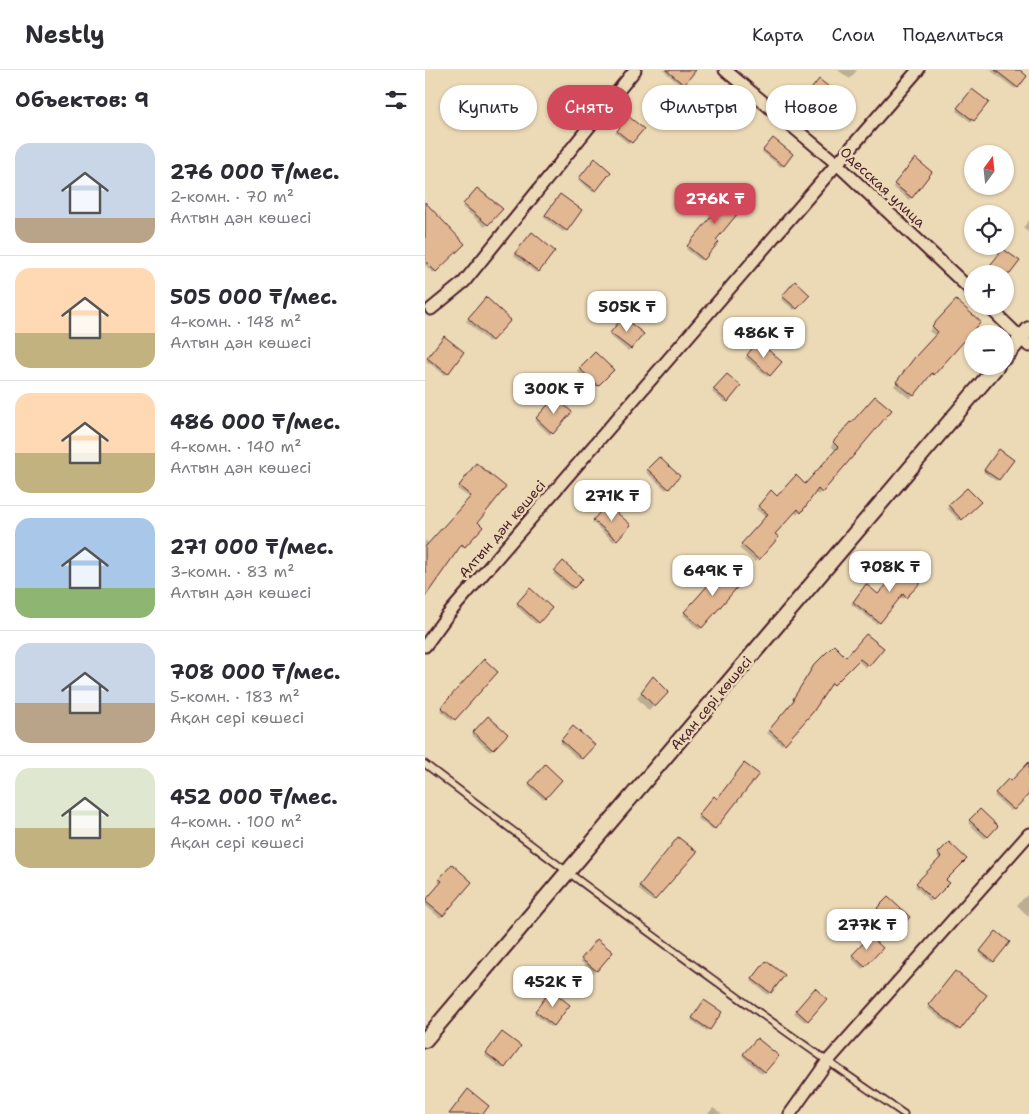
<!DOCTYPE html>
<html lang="ru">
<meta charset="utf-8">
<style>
body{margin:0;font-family:"Shantell Sans",sans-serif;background:#f7f7f7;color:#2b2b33;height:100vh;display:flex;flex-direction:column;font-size:19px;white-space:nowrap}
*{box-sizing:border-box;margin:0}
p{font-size:16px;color:#7c7c81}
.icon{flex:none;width:28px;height:28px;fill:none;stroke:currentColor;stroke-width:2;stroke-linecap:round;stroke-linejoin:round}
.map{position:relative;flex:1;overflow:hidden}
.panel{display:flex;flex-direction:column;background:#fff;width:425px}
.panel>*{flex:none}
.hud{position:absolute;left:15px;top:15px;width:475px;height:45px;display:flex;gap:10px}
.needle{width:32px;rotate:15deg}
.controls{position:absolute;left:539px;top:75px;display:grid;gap:10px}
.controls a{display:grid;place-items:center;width:50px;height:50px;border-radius:50%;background:#fff;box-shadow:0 1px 4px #0004;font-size:25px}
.price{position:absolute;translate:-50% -42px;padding:0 11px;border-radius:10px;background:#fff;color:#222;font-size:16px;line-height:32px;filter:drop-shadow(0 1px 2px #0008)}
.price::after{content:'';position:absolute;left:50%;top:30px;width:15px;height:11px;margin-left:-8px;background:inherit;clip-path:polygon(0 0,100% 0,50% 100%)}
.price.active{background:#d1495b;color:#fff}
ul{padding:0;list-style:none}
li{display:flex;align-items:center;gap:15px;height:125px;padding:0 15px}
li+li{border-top:1px solid #e1e1e2}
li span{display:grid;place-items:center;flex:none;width:140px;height:100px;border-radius:15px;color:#555}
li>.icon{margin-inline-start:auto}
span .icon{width:60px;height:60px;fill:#fffc;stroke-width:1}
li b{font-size:21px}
h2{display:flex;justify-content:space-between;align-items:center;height:60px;padding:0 15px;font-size:21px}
.chip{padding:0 18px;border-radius:22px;background:#fff;box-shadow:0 1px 4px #0004;font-size:18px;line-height:45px}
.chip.active{background:#d1495b;color:#fff}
header{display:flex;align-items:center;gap:30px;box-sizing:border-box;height:70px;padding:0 25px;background:#fff;border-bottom:1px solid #e1e1e2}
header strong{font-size:24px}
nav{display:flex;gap:28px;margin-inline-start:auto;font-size:18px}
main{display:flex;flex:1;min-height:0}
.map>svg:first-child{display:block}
.shadow{fill:#0003}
.building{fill:#e2b893;stroke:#4a1f2b}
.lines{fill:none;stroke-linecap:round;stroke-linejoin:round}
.service-casing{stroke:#4a1f2b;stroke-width:9}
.minor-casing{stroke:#4a1f2b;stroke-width:15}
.tertiary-casing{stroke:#4a1f2b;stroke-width:18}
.service{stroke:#ecdab7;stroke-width:5.5}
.minor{stroke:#ecdab7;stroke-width:11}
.tertiary{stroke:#ecdab7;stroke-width:14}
.labels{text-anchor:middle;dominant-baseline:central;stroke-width:5;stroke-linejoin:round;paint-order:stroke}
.street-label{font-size:14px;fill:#4a1f2b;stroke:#ecdab7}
</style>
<header>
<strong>Nestly</strong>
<nav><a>Карта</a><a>Слои</a><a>Поделиться</a></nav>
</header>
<main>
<section class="panel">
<h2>Объектов: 9<svg class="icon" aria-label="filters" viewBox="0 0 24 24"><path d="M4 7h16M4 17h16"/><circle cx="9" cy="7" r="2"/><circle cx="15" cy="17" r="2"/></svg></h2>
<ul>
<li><span style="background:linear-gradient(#c9d6e8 75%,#b9a48a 0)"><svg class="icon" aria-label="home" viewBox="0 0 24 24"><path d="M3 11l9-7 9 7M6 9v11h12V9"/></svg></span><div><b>276 000 ₸/мес.</b><p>2-комн. · 70 m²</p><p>Алтын дән көшесі</p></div></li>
<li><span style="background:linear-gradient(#ffd9b3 65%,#c2b280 0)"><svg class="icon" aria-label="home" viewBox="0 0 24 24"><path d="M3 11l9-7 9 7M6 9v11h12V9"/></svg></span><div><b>505 000 ₸/мес.</b><p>4-комн. · 148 m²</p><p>Алтын дән көшесі</p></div></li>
<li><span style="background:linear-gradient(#ffd9b3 60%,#c2b280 0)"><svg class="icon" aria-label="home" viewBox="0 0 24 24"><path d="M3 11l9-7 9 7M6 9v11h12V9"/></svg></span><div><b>486 000 ₸/мес.</b><p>4-комн. · 140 m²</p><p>Алтын дән көшесі</p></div></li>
<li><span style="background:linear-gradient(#a9c7e8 70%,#8fb573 0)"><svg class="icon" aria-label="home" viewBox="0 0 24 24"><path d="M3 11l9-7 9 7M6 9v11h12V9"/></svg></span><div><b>271 000 ₸/мес.</b><p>3-комн. · 83 m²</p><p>Алтын дән көшесі</p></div></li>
<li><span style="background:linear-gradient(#c9d6e8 60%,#b9a48a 0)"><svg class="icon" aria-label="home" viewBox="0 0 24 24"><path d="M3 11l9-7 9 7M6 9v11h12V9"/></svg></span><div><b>708 000 ₸/мес.</b><p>5-комн. · 183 m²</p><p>Ақан сері көшесі</p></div></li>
<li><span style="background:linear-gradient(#dfe7d0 60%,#c2b280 0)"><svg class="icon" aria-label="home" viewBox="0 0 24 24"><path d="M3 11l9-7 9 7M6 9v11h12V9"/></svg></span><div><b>452 000 ₸/мес.</b><p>4-комн. · 100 m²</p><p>Ақан сері көшесі</p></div></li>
</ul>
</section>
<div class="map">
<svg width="604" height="1044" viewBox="0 0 604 1044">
<rect width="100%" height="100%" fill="#ecdab7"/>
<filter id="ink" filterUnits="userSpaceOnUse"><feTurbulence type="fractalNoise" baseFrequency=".02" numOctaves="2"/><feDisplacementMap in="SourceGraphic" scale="10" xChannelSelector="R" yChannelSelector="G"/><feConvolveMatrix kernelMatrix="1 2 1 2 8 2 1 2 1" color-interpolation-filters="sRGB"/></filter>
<g filter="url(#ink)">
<g class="shadow">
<path d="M 238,0 L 266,0 L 256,16 Z"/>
<path d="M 413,0 L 432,0 L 425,9 Z"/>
<path d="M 565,0 L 593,0 L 600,6 L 590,19 Z"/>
<path d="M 389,16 L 412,25 L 395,49 L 376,32 Z"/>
<path d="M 545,23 L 562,32 L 546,52 L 531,41 Z"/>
<path d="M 201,50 L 217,59 L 204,74 L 190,63 Z"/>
<path d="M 348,70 L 366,84 L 356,97 L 337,82 Z"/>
<path d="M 168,92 L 170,120 L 168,122 L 153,110 Z"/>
<path d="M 488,92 L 506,102 L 484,130 L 468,117 Z"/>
<path d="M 52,120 L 76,139 L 60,157 L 37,137 Z"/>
<path d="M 296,125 L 289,170 L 276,191 L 261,179 L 289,145 L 283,141 Z"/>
<path d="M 133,128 L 141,160 L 138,162 L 118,147 Z"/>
<path d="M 0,134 L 39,174 L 8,203 L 0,195 Z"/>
<path d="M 604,150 L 604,163 L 598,158 Z"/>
<path d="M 105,166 L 129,181 L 111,203 L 89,186 Z"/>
<path d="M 576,182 L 593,192 L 580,208 L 580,204 L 563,204 L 561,202 Z"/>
<path d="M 370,213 L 383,225 L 369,240 L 356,229 Z"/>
<path d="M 61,229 L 84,250 L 64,272 L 41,251 Z"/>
<path d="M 531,232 L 508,304 L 504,307 L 503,306 L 485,329 L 469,316 L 486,292 L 510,266 L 504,261 Z"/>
<path d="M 196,251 L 217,264 L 203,281 L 184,265 Z"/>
<path d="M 17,270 L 22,303 L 20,305 L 1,291 Z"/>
<path d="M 333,273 L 355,293 L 342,307 L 320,288 Z"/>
<path d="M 170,283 L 187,300 L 170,318 L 152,301 Z"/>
<path d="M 302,306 L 314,317 L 300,333 L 287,322 Z"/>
<path d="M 130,329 L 145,342 L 125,365 L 110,351 Z"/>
<path d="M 426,354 L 412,404 L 393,425 L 389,422 L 372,445 L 369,441 L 349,464 L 352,467 L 330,492 L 314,478 L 341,448 L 331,439 L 346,422 L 352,427 L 380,416 L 411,381 L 406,376 L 422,356 Z"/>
<path d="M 572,383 L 573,409 L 571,411 L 558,402 Z"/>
<path d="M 234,388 L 254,406 L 241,420 L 221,402 Z"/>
<path d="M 49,397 L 51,452 L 57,457 L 38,478 L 35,476 L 0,523 L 0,470 L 4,474 L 45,428 L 32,419 Z"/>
<path d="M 542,419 L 554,432 L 534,451 L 522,438 Z"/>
<path d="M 183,435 L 204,455 L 189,472 L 167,452 Z"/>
<path d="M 138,493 L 156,509 L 146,520 L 128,504 Z"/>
<path d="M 296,497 L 314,514 L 274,560 L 258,545 L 284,515 L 281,513 Z"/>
<path d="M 499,507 L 478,529 L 475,526 L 452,554 L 426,534 L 439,518 L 453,525 Z"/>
<path d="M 105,520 L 125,538 L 111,554 L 91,536 Z"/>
<path d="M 457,578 L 441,598 L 432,590 L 406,616 L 404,614 L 387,641 L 357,675 L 342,663 L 368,632 L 367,632 L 387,599 Z"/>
<path d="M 59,591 L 71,602 L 27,651 L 15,640 Z"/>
<path d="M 223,613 L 242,622 L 224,641 L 212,628 Z"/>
<path d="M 63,648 L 81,664 L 65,682 L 47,665 Z"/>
<path d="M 148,658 L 168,675 L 154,690 L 135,673 Z"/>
<path d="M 604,694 L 604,723 L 586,741 L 569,726 L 583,711 L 586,713 Z"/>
<path d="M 120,696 L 136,710 L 118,729 L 103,716 Z"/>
<path d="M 287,730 L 290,758 L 287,760 L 272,748 Z"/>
<path d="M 555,741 L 571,756 L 560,769 L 543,753 Z"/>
<path d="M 251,771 L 270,782 L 227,831 L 213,819 Z"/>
<path d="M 524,774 L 519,810 L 523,813 L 505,832 L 490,816 L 515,790 L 512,786 Z"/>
<path d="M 27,796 L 45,812 L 15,848 L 0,835 L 0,832 L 16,814 L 13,812 Z"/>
<path d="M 604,823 L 604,847 L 592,835 Z"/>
<path d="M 463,828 L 484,848 L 471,861 L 451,841 Z"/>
<path d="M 569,865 L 568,891 L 566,893 L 554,883 Z"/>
<path d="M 445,868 L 456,878 L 437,899 L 426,888 Z"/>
<path d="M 170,873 L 186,882 L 169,903 L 155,891 Z"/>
<path d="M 339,894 L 358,905 L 343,925 L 326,911 Z"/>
<path d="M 528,904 L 560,925 L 532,961 L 502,938 Z"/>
<path d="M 390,920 L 400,929 L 380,952 L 369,943 Z"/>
<path d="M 124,924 L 128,955 L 126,957 L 109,944 Z"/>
<path d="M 277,934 L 284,959 L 282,961 L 266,950 Z"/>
<path d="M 75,966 L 79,997 L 77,999 L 60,986 Z"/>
<path d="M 332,969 L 352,986 L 337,1004 L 317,986 Z"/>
<path d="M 288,1038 L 297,1044 L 283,1044 Z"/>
</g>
<g class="building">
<path d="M 241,0 L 271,0 L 259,15 Z"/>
<path d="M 570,0 L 595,0 L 602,6 L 593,18 Z"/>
<path d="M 394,9 L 414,25 L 401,45 L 380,27 Z"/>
<path d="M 547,19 L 564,32 L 549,51 L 532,38 Z"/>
<path d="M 203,46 L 219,59 L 207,73 L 192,61 Z"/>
<path d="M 348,68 L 368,84 L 359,96 L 338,80 Z"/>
<path d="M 170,88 L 186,102 L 171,121 L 154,108 Z"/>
<path d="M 490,88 L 507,102 L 487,128 L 469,114 Z"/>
<path d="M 52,118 L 78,139 L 63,155 L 38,134 Z"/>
<path d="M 298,121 L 318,137 L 291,170 L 294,172 L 279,190 L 262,176 L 290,142 L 284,138 Z"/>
<path d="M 135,124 L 157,140 L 142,161 L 120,145 Z"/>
<path d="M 0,132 L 40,174 L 11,202 L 0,191 Z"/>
<path d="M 107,162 L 130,181 L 114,202 L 90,183 Z"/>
<path d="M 578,179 L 595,191 L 585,204 L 567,204 L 562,199 Z"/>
<path d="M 370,211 L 385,225 L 372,239 L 357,226 Z"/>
<path d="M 61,227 L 86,250 L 67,271 L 43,248 Z"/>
<path d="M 531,230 L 556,252 L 509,305 L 507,303 L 489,326 L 471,312 L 490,287 L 513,262 L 507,256 Z"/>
<path d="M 198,247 L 219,264 L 206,279 L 185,263 Z"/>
<path d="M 19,266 L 39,282 L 23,304 L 2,288 Z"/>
<path d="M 333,271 L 357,292 L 345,306 L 322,285 Z"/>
<path d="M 170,282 L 189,300 L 173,316 L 154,298 Z"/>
<path d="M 302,304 L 316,316 L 303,332 L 288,319 Z"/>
<path d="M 450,326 L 467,340 L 397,423 L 393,419 L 376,443 L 373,439 L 350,464 L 354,467 L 334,490 L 316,474 L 343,444 L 333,436 L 346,420 L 352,426 L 371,405 L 380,414 L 413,377 L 408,372 L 425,352 L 426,353 Z"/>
<path d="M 130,327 L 147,342 L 128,364 L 111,348 Z"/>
<path d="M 574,379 L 589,390 L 574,410 L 559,400 Z"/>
<path d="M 234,387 L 255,406 L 244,419 L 222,399 Z"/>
<path d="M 51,393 L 81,417 L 53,452 L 58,457 L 40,477 L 37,474 L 0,527 L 0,477 L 46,426 L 34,416 Z"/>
<path d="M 542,418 L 556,432 L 537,450 L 523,435 Z"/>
<path d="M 182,434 L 206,455 L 192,470 L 168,450 Z"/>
<path d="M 138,491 L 158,509 L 149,518 L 129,501 Z"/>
<path d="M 484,491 L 501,507 L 481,528 L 478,524 L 455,553 L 428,532 L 441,514 L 453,524 Z"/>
<path d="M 296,496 L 316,513 L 277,558 L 259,542 L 285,513 L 283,510 Z"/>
<path d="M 105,518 L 127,538 L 114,553 L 92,533 Z"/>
<path d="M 441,564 L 459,578 L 444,596 L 435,589 L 409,615 L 407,613 L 388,642 L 360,674 L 344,660 L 369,630 L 368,629 L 389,595 L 409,575 L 421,587 Z"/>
<path d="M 59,589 L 73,602 L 30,650 L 16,637 Z"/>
<path d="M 228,606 L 244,622 L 230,637 L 216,622 Z"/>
<path d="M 63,646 L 83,664 L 68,680 L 48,662 Z"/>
<path d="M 148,656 L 170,675 L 157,689 L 136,670 Z"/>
<path d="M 604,692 L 604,724 L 589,740 L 570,723 L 583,709 L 586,711 Z"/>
<path d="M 319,693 L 334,704 L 290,759 L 273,745 L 289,726 L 292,729 Z"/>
<path d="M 120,694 L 137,710 L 121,728 L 104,713 Z"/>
<path d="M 555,739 L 573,756 L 563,767 L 544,750 Z"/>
<path d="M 253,767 L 272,782 L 230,830 L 214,816 Z"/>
<path d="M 524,772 L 542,789 L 521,810 L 525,813 L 508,830 L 491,813 L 516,787 L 513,783 Z"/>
<path d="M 27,794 L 47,812 L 18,846 L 0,831 L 17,811 L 14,809 Z"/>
<path d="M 463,827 L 485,847 L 474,859 L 452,838 Z"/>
<path d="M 571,861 L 585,872 L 569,892 L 555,881 Z"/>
<path d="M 445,866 L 458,878 L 440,897 L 427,885 Z"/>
<path d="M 172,869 L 188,882 L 172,901 L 156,889 Z"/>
<path d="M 341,891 L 360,905 L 346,923 L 327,909 Z"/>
<path d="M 530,901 L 562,925 L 535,960 L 503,935 Z"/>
<path d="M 390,918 L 402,929 L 383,951 L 371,940 Z"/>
<path d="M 126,920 L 145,935 L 129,956 L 110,941 Z"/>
<path d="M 279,930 L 297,942 L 285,960 L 267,948 Z"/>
<path d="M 77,962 L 96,976 L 80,998 L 61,983 Z"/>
<path d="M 332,968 L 354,986 L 340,1002 L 318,984 Z"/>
<path d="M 43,1019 L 64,1036 L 58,1044 L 24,1044 Z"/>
</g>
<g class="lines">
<defs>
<path id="service" d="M 0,694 C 157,814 316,933 479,1044"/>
<g id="minor">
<path d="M 300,0 L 411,93 L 548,222"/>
<path d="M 563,236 L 604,276"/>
<path d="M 6,239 L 39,212 L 210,0"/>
<path d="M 0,576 L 21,547 L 493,0"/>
<path d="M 365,1044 L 402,992 L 604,764"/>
</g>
<g id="tertiary">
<path d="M 580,287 L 604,259"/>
<path d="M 0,970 L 572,296"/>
</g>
</defs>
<use href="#service" class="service-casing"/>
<use href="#minor" class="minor-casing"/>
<use href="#tertiary" class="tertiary-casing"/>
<use href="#service" class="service"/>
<use href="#minor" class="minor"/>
<use href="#tertiary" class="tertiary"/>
</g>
</g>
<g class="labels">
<g class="street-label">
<text transform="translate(458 117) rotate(43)">Одесская улица</text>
<text transform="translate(77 459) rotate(-49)">Алтын дән көшесі</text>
<text transform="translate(286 633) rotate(-50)">Ақан сері көшесі</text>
</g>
</g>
</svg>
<div class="controls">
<a><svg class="needle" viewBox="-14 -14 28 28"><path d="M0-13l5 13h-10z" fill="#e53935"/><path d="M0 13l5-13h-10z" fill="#7c7c81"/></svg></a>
<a><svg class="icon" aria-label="locate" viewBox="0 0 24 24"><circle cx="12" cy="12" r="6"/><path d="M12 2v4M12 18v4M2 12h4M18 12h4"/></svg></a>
<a>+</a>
<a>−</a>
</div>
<b class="price active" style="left:290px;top:155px">276K ₸</b>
<b class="price" style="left:202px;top:263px">505K ₸</b>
<b class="price" style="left:339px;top:289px">486K ₸</b>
<b class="price" style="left:129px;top:345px">300K ₸</b>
<b class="price" style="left:187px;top:452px">271K ₸</b>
<b class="price" style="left:465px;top:523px">708K ₸</b>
<b class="price" style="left:288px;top:527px">649K ₸</b>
<b class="price" style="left:442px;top:881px">277K ₸</b>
<b class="price" style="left:128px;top:938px">452K ₸</b>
<div class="hud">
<a class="chip">Купить</a>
<a class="chip active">Снять</a>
<a class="chip">Фильтры</a>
<a class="chip">Новое</a>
</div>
</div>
</main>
